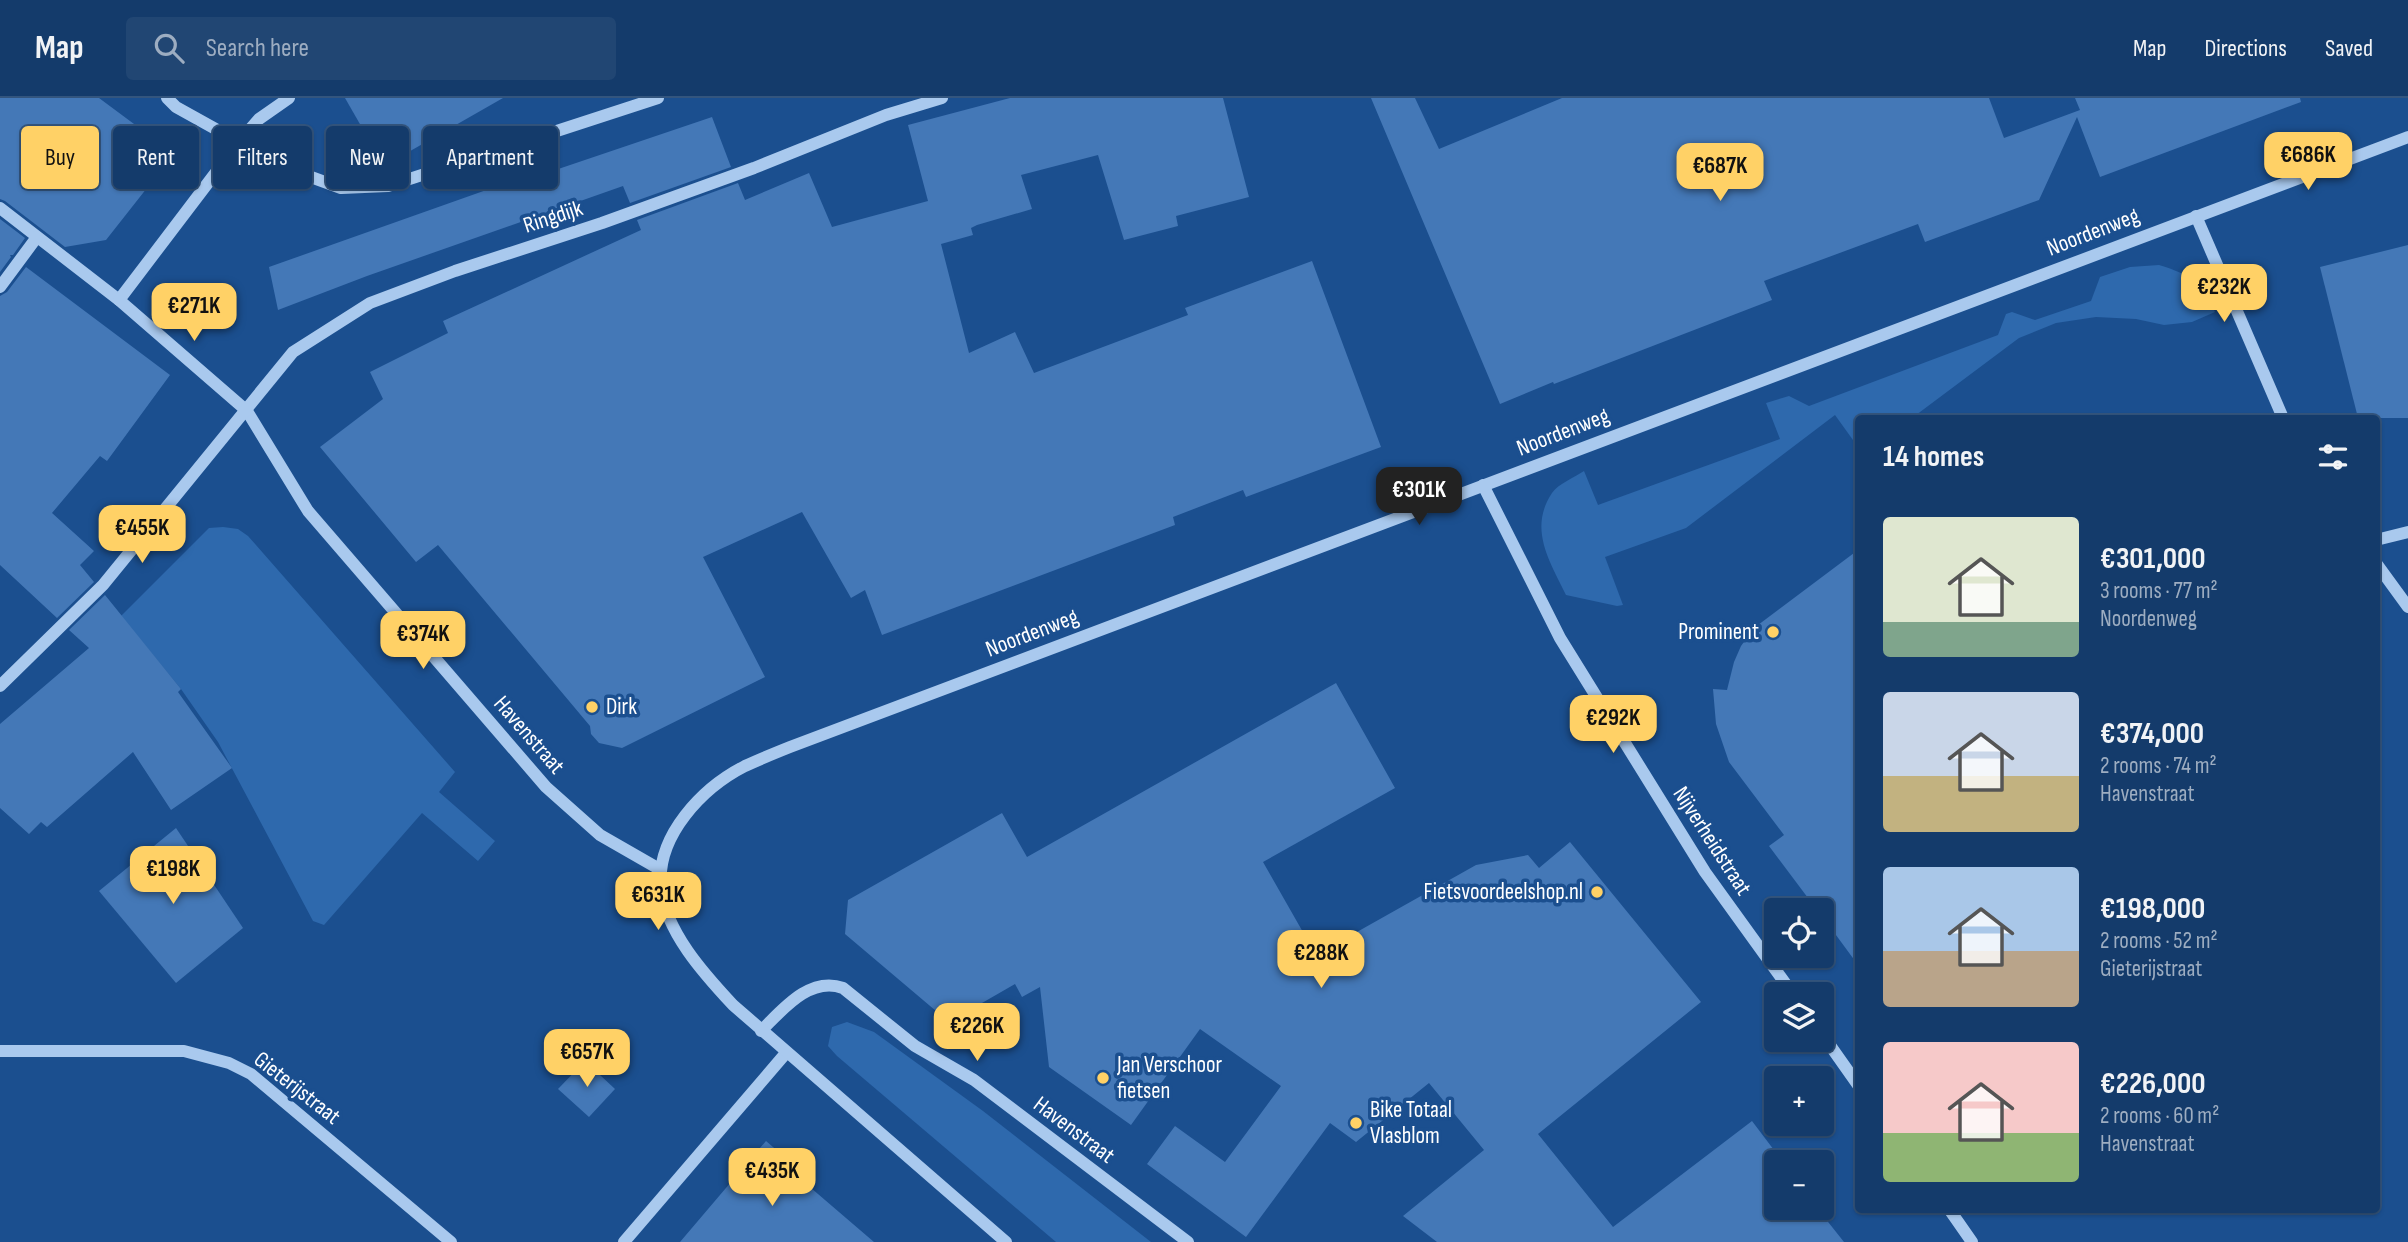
<!DOCTYPE html>
<meta charset="utf-8">
<style>
body{margin:0;font-family:"Sofia Sans Condensed",sans-serif;background:#214673;color:#f1f3f6;height:100vh;display:flex;flex-direction:column;font-size:26px;white-space:nowrap}
*{box-sizing:border-box;margin:0}
p{font-size:23px;color:#9dadc1}
.icon{flex:none;width:38px;height:38px;fill:none;stroke:currentColor;stroke-width:2;stroke-linecap:round;stroke-linejoin:round}
.map{position:relative;flex:1;overflow:hidden}
.panel{position:absolute;left:1855px;top:317px;width:525px;height:798px;display:flex;flex-direction:column;background:#143b6b;border-radius:7px;box-shadow:0 2px 5px #0004,0 0 0 2px #33557e}
.panel>*{flex:none}
.top-card{position:absolute;left:21px;top:28px;width:665px;height:63px;display:flex;gap:14px}
.buttons{position:absolute;left:1764px;top:800px;display:grid;gap:14px}
.buttons a{display:grid;place-items:center;width:70px;height:70px;border-radius:7px;background:#143b6b;box-shadow:0 2px 5px #0004,0 0 0 2px #33557e;font-size:35px}
.price{position:absolute;translate:-50% -60px;padding:0 16px;border-radius:14px;background:#ffd166;color:#111;font-size:23px;line-height:46px;filter:drop-shadow(0 2px 4px #0008)}
.price::after{content:'';position:absolute;left:50%;top:42px;width:21px;height:16px;margin-left:-10px;background:inherit;clip-path:polygon(0 0,100% 0,50% 100%)}
.price.current{background:#222;color:#fff}
ul{padding:0;list-style:none}
li{display:flex;align-items:center;gap:21px;height:175px;padding:0 28px}
li span{display:grid;place-items:center;flex:none;width:196px;height:140px;border-radius:7px;color:#555}
li>.icon{margin-inline-start:auto}
span .icon{width:84px;height:84px;fill:#fffc;stroke-width:1}
li b{font-size:30px}
h2{display:flex;justify-content:space-between;align-items:center;height:84px;padding:0 28px;font-size:30px}
.pill{padding:0 24px;border-radius:7px;background:#143b6b;box-shadow:0 2px 5px #0004,0 0 0 2px #33557e;font-size:24px;line-height:63px}
.pill.current{background:#ffd166;color:#111}
header{display:flex;align-items:center;gap:42px;box-sizing:border-box;height:98px;padding:0 35px;background:#143b6b;border-bottom:2px solid #33557e}
header strong{font-size:33px}
nav{display:flex;gap:38px;margin-inline-start:auto;font-size:24px}
.search{width:490px;height:63px;background:#214673;display:flex;align-items:center;gap:18px;box-sizing:border-box;padding:0 24px;border-radius:7px;color:#9dadc1;font-size:26px}
.map>svg:first-child{display:block}
.green{fill:#2e69ad}
.building{fill:#4478b7}
.lines{fill:none;stroke-linecap:round;stroke-linejoin:round}
.minor{stroke:#a9c9ee;stroke-width:12}
.poi-dot{fill:#ffd166;stroke:#1b4f8f;stroke-width:2.5}
.labels{text-anchor:middle;dominant-baseline:central;stroke-width:7;stroke-linejoin:round;paint-order:stroke}
.street-label{font-size:23px;fill:#fff;stroke:#1b4f8f}
.poi-label{font-size:23px;fill:#fff;stroke:#1b4f8f;text-anchor:start}
</style>
<header>
<strong>Map</strong>
<div class="search"><svg class="icon" aria-label="search" viewBox="0 0 24 24"><circle cx="10" cy="10" r="6"/><path d="M15 15l6 6"/></svg>Search here</div>
<nav><a>Map</a><a>Directions</a><a>Saved</a></nav>
</header>
<div class="map">
<svg width="2408" height="1144" viewBox="0 0 2408 1144">
<rect width="100%" height="100%" fill="#1b4f8f"/>
<g class="green">
<path d="M 2159,167 C 2191,177 2200,183 2215,214 L 2192,224 L 2164,227 L 2136,221 L 2096,219 L 2056,225 L 2019,240 L 1912,320 L 1858,320 L 1858,349 L 1835,317 L 1686,430 L 1605,459 L 1623,507 L 1617,508 L 1566,497 C 1550,464 1528,431 1552,395 C 1558,386 1575,379 1584,373 L 1598,407 L 1780,341 L 1766,305 L 1789,298 L 1809,308 L 1998,237 L 2006,216 L 2012,214 L 2035,222 L 2091,203 L 2100,179 L 2130,169 Z"/>
<path d="M 223,429 L 238,431 L 248,438 L 455,674 L 439,694 L 495,743 L 478,763 L 422,715 L 324,827 L 313,823 L 218,644 L 181,591 L 121,518 L 209,430 Z"/>
<path d="M 847,924 L 874,934 L 983,1013 L 1151,1144 L 1056,1144 L 837,958 L 828,948 L 832,929 Z"/>
</g>
<g class="building">
<path d="M 0,0 L 99,0 L 161,46 L 157,52 L 169,62 L 106,142 L 65,149 L 5,103 L 0,101 Z"/>
<path d="M 345,0 L 503,0 L 384,68 Z"/>
<path d="M 1010,0 L 1223,0 L 1249,99 L 1176,118 L 1178,128 L 1124,142 L 1098,57 L 1021,77 L 1032,111 L 977,127 L 971,130 L 973,137 L 941,146 L 969,255 L 1015,234 L 1034,275 L 1188,217 L 1185,210 L 1312,163 L 1381,349 L 1246,399 L 1243,392 L 1173,419 L 1175,427 L 882,537 L 865,492 L 851,500 L 802,414 L 703,459 L 765,579 L 622,650 L 599,645 L 591,636 L 590,628 L 438,447 L 416,464 L 320,349 L 383,301 L 370,274 L 448,235 L 443,223 L 641,132 L 637,122 L 738,85 L 745,102 L 809,75 L 832,129 L 928,103 L 908,27 Z"/>
<path d="M 1371,0 L 1415,0 L 1439,51 L 1562,0 L 1989,0 L 2004,40 L 2080,12 L 2075,0 L 2300,0 L 2301,4 L 2100,79 L 2077,19 L 2039,102 L 1925,144 L 1918,126 L 1764,183 L 1772,202 L 1554,286 L 1553,284 L 1500,306 Z"/>
<path d="M 712,19 L 731,69 L 630,105 L 623,88 L 367,178 L 278,212 L 269,169 L 492,90 L 493,93 Z"/>
<path d="M 0,121 L 25,140 L 13,157 L 10,157 L 11,159 L 0,174 Z"/>
<path d="M 2408,147 L 2408,320 L 2358,320 L 2320,169 Z"/>
<path d="M 26,169 L 170,277 L 107,363 L 100,358 L 52,415 L 94,453 L 80,467 L 94,484 L 57,520 L 0,467 L 0,198 L 7,194 Z"/>
<path d="M 1858,452 L 1858,867 L 1822,818 L 1822,812 L 1817,812 L 1769,748 L 1784,737 L 1729,664 L 1716,626 L 1713,591 L 1727,592 L 1734,564 L 1741,548 L 1754,530 Z"/>
<path d="M 105,497 L 181,591 L 178,594 L 232,670 L 171,712 L 133,654 L 47,729 L 41,724 L 29,736 L 0,710 L 0,626 L 89,550 L 69,532 Z"/>
<path d="M 1336,585 L 1395,690 L 1263,764 L 1316,857 L 1476,767 L 1528,757 L 1539,770 L 1570,744 L 1701,904 L 1538,1036 L 1613,1129 L 1752,1023 L 1783,1064 L 1776,1064 L 1776,1110 L 1817,1110 L 1844,1144 L 1437,1144 L 1403,1118 L 1484,1052 L 1429,985 L 1356,1044 L 1330,1025 L 1246,1139 L 1147,1066 L 1175,1028 L 1225,1064 L 1281,988 L 1200,931 L 1131,1027 L 1049,969 L 1040,889 L 1022,899 L 1015,886 L 949,924 L 845,836 L 848,802 L 1002,715 L 1027,759 Z"/>
<path d="M 176,730 L 243,830 L 176,885 L 99,793 Z"/>
<path d="M 585,963 L 615,991 L 589,1019 L 558,991 Z"/>
<path d="M 766,1043 L 808,1079 L 804,1084 L 874,1144 L 680,1144 Z"/>
</g>
<g class="lines">
<g class="minor">
<path d="M 167,0 L 176,9 L 239,44 L 300,75 L 341,90 L 388,88 L 658,0"/>
<path d="M 0,110 L 119,202 L 247,313 L 308,413 L 546,689 L 600,737 L 661,772"/>
<path d="M 2196,118 L 2283,320"/>
<path d="M 0,189 L 37,139"/>
<path d="M 119,202 L 239,44 L 259,21 L 289,0"/>
<path d="M 1483,387 L 1560,540 L 1705,774 L 1793,896"/>
<path d="M 2376,442 L 2408,434"/>
<path d="M 2376,465 L 2408,509"/>
<path d="M 0,588 L 103,487 L 293,254 L 370,205 L 455,173 L 602,125 L 754,70 L 886,17 L 942,0"/>
<path d="M 761,933 C 783,911 810,878 843,890 L 915,948 L 974,982 L 1188,1144"/>
<path d="M 1822,936 L 1858,987"/>
<path d="M 0,953 L 184,953 L 229,965 L 251,976 L 451,1144"/>
<path d="M 1949,1111 L 1972,1144"/>
<path d="M 624,1144 L 786,955"/>
<path d="M 1006,1144 L 733,907 C 704,876 665,833 661,789 C 656,738 702,690 745,668 C 760,661 775,655 790,649 L 2408,39"/>
</g>
</g>
<g class="poi-dot">
<circle cx="1773" cy="534" r="7"/>
<circle cx="592" cy="609" r="7"/>
<circle cx="1597" cy="794" r="7"/>
<circle cx="1103" cy="980" r="7"/>
<circle cx="1356" cy="1025" r="7"/>
</g>
<g class="labels">
<g class="street-label">
<text transform="translate(553 119) rotate(-18)">Ringdijk</text>
<text transform="translate(2093 134) rotate(-21)">Noordenweg</text>
<text transform="translate(1563 334) rotate(-21)">Noordenweg</text>
<text transform="translate(1032 535) rotate(-21)">Noordenweg</text>
<text transform="translate(529 637) rotate(49)">Havenstraat</text>
<text transform="translate(1712 743) rotate(57)">Nijverheidstraat</text>
<text transform="translate(297 990) rotate(38)">Gieterijstraat</text>
<text transform="translate(1074 1032) rotate(37)">Havenstraat</text>
</g>
<g class="poi-label">
<text x="1759" y="534" text-anchor="end">Prominent</text>
<text x="606" y="609">Dirk</text>
<text x="1583" y="794" text-anchor="end">Fietsvoordeelshop.nl</text>
<text x="1117" y="967">Jan Verschoor<tspan x="1117" dy="26">fietsen</tspan></text>
<text x="1370" y="1012">Bike Totaal<tspan x="1370" dy="26">Vlasblom</tspan></text>
</g>
</g>
</svg>
<div class="buttons">
<a><svg class="icon" aria-label="locate" viewBox="0 0 24 24"><circle cx="12" cy="12" r="6"/><path d="M12 2v4M12 18v4M2 12h4M18 12h4"/></svg></a>
<a><svg class="icon" aria-label="layers" viewBox="0 0 24 24"><path d="M12 4l9 5-9 5-9-5zM3 14l9 5 9-5"/></svg></a>
<a>+</a>
<a>−</a>
</div>
<b class="price" style="left:2308px;top:94px">€686K</b>
<b class="price" style="left:1720px;top:105px">€687K</b>
<b class="price" style="left:2224px;top:226px">€232K</b>
<b class="price" style="left:194px;top:245px">€271K</b>
<b class="price current" style="left:1419px;top:429px">€301K</b>
<b class="price" style="left:142px;top:467px">€455K</b>
<b class="price" style="left:423px;top:573px">€374K</b>
<b class="price" style="left:1613px;top:657px">€292K</b>
<b class="price" style="left:173px;top:808px">€198K</b>
<b class="price" style="left:658px;top:834px">€631K</b>
<b class="price" style="left:1321px;top:892px">€288K</b>
<b class="price" style="left:977px;top:965px">€226K</b>
<b class="price" style="left:587px;top:991px">€657K</b>
<b class="price" style="left:772px;top:1110px">€435K</b>
<div class="top-card">
<a class="pill current">Buy</a>
<a class="pill">Rent</a>
<a class="pill">Filters</a>
<a class="pill">New</a>
<a class="pill">Apartment</a>
</div>
<section class="panel">
<h2>14 homes<svg class="icon" aria-label="filters" viewBox="0 0 24 24"><path d="M4 7h16M4 17h16"/><circle cx="9" cy="7" r="2"/><circle cx="15" cy="17" r="2"/></svg></h2>
<ul>
<li><span style="background:linear-gradient(#dfe7d0 75%,#7fa58c 0)"><svg class="icon" aria-label="home" viewBox="0 0 24 24"><path d="M3 11l9-7 9 7M6 9v11h12V9"/></svg></span><div><b>€301,000</b><p>3 rooms · 77 m²</p><p>Noordenweg</p></div></li>
<li><span style="background:linear-gradient(#c9d6e8 60%,#c2b280 0)"><svg class="icon" aria-label="home" viewBox="0 0 24 24"><path d="M3 11l9-7 9 7M6 9v11h12V9"/></svg></span><div><b>€374,000</b><p>2 rooms · 74 m²</p><p>Havenstraat</p></div></li>
<li><span style="background:linear-gradient(#a9c7e8 60%,#b9a48a 0)"><svg class="icon" aria-label="home" viewBox="0 0 24 24"><path d="M3 11l9-7 9 7M6 9v11h12V9"/></svg></span><div><b>€198,000</b><p>2 rooms · 52 m²</p><p>Gieterijstraat</p></div></li>
<li><span style="background:linear-gradient(#f6c9c9 65%,#8fb573 0)"><svg class="icon" aria-label="home" viewBox="0 0 24 24"><path d="M3 11l9-7 9 7M6 9v11h12V9"/></svg></span><div><b>€226,000</b><p>2 rooms · 60 m²</p><p>Havenstraat</p></div></li>
</ul>
</section>
</div>
